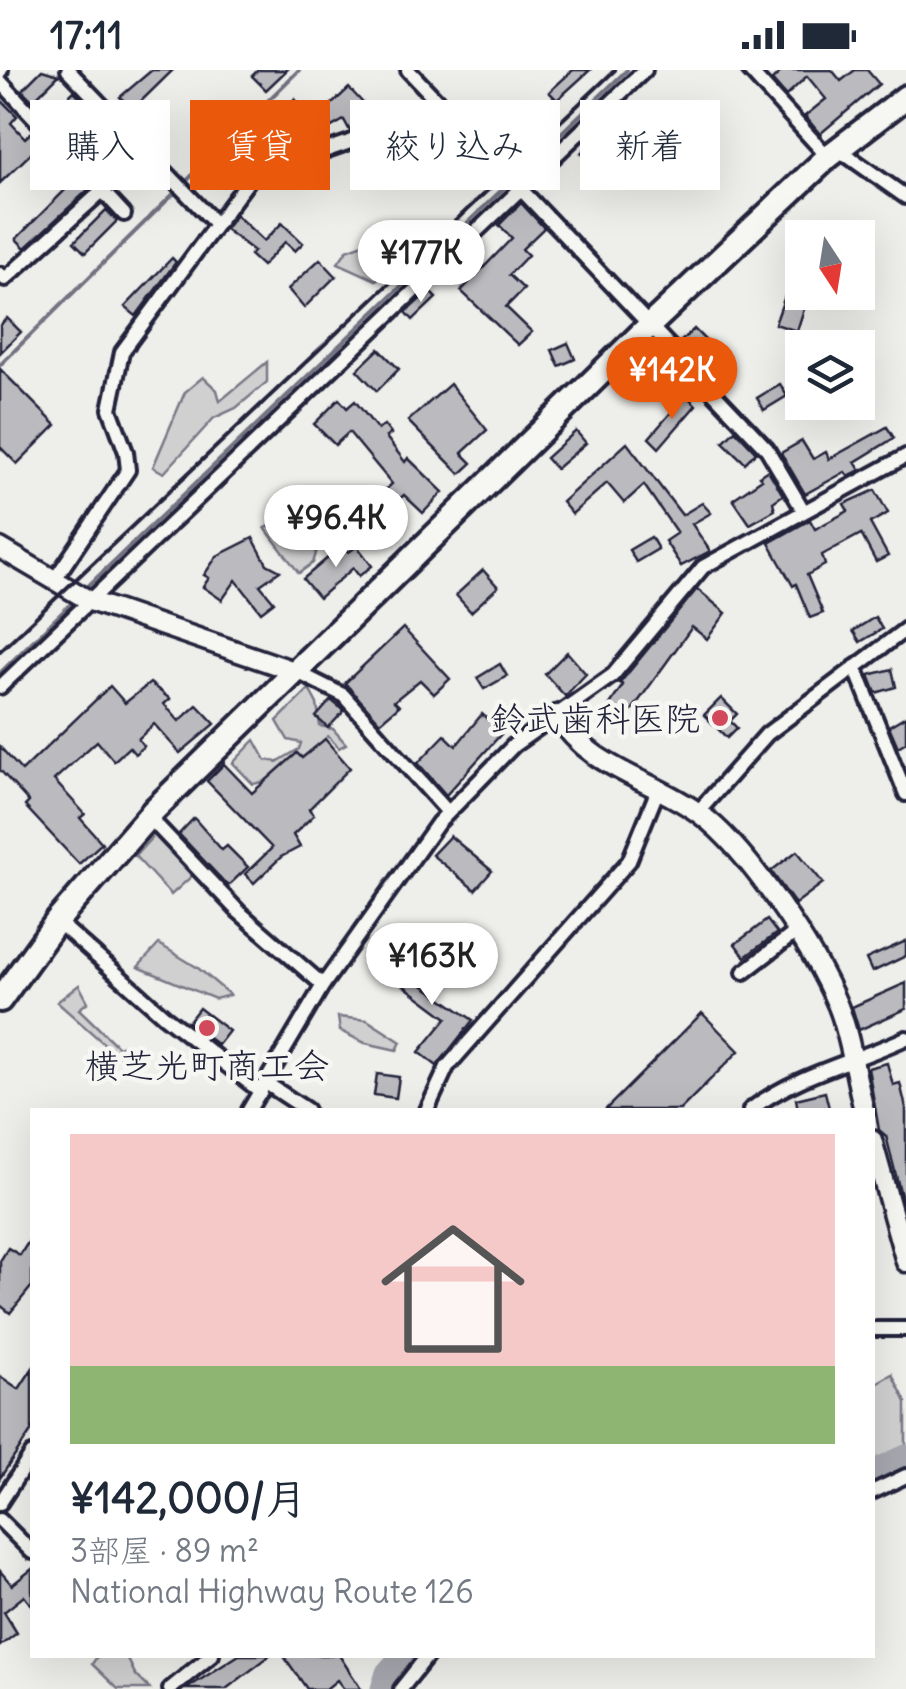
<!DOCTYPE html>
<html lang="ja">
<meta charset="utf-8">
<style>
body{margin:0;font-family:Delius,"Klee One",sans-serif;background:#f6f6f7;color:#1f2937;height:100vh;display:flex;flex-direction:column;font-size:38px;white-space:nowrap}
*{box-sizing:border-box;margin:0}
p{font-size:32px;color:#747a83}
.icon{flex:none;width:55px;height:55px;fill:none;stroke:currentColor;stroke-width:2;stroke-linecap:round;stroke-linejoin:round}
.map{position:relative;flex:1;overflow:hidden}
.drawer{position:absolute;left:30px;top:1038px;width:845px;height:550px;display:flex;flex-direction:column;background:#fff;border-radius:0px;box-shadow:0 10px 40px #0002}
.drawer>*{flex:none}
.guide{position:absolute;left:30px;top:30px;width:848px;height:90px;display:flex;gap:20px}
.needle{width:65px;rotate:168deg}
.tools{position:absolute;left:785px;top:150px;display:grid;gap:20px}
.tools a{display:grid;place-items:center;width:90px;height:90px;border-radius:0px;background:#fff;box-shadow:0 10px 40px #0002;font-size:50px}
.price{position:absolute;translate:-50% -85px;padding:0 22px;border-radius:35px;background:#fff;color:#222;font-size:32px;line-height:65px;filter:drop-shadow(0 2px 5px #0008)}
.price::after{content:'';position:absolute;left:50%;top:60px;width:30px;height:22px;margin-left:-15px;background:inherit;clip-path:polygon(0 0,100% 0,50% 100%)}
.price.selected{background:#ea580c;color:#fff}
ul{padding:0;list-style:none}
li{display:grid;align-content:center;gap:20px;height:530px;padding:0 40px}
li+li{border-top:2px solid #e0e1e3}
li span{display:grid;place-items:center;height:310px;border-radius:0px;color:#555}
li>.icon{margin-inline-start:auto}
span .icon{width:180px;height:180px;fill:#fffc;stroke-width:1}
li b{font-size:42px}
.tag{padding:0 35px;border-radius:0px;background:#fff;box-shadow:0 10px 40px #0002;font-size:35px;line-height:90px}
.tag.selected{background:#ea580c;color:#fff}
.status{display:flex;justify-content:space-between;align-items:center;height:70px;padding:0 50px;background:#fff;direction:ltr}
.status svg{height:28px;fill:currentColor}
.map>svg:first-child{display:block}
.green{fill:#d0d0d1;stroke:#797986;stroke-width:2.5}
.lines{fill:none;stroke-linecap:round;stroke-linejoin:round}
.stream{stroke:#727281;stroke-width:4}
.river{stroke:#a7a7af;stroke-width:25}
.building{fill:#bbbbbf;stroke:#22223b;stroke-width:2.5}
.street-casing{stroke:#22223b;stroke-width:20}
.secondary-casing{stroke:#22223b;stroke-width:25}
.highway-casing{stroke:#22223b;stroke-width:30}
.street{stroke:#f6f6f2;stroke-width:12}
.secondary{stroke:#f6f6f2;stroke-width:18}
.highway{stroke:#f6f6f2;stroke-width:22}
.rail{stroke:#22223b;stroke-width:4}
.poi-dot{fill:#d1495b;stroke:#f6f6f2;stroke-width:4}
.labels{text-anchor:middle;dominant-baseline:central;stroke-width:9;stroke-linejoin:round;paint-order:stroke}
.poi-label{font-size:35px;fill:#22223b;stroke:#f6f6f2;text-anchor:end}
</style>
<div class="status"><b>17:11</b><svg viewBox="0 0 49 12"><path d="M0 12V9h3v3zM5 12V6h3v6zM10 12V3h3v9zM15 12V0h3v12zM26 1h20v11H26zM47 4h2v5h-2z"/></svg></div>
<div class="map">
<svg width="906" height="1619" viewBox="0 0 906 1619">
<rect width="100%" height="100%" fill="#eeeeeb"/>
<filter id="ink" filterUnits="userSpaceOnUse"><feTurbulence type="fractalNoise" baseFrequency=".01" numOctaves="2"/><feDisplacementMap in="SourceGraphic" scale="20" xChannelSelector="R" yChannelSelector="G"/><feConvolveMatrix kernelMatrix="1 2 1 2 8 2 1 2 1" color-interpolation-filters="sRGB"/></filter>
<g filter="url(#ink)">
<g class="green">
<path d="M 379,168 L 408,182 L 376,210 L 338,193 L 347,180 Z"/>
<path d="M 267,292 L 267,312 L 236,338 L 214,348 L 164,403 L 153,397 L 185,322 L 203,307 L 217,320 L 220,331 Z"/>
<path d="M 317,441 L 306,458 L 321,467 L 313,493 L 299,503 L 265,458 Z"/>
<path d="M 309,619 L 317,634 L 320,656 L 333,659 L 346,674 L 339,678 L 328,666 C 307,690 285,709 253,714 L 233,693 L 255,670 L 266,690 L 277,692 L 299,679 L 301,673 L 288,670 L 277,651 Z"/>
<path d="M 155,764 L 192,806 L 171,825 L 135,786 Z"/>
<path d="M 159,874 L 198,898 L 230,925 L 215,929 L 138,897 Z"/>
<path d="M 79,915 L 88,932 L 79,939 L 118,977 L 127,974 L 137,984 L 119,987 L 57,932 Z"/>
<path d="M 338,947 L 367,950 L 401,972 L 397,980 L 365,973 L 340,961 Z"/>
<path d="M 892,1304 L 906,1332 L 906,1380 L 873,1395 L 873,1315 Z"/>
<path d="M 98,1585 L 126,1585 L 135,1604 L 150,1619 L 118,1619 L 92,1594 Z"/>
</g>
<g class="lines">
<g class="stream">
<path d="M 0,295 L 299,0"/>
<path d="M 85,519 L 627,0"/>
<path d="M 0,603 L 75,530"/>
</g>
<g class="river">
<path d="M 872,1403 L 906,1387"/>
<path d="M 383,1619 L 388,1603 L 404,1585"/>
</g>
</g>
<g class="building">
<path d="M 42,0 L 59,5 L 33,31 L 22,20 Z"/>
<path d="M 152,0 L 173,0 L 128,44 L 119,35 L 124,31 L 120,27 Z"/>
<path d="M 258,0 L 287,0 L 266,20 L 252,6 Z"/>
<path d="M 573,0 L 590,0 L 557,30 L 549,22 Z"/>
<path d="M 783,0 L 832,0 L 841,11 L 855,0 L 867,0 L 879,14 L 820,64 L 805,46 L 826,29 L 807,6 L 786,26 L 772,10 Z"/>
<path d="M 349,18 L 377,48 L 350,61 L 344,50 L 307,71 L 297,54 L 293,58 L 280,44 L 295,29 L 315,50 Z"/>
<path d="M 74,21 L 85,32 L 58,58 L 47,47 Z"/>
<path d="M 0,29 L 17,46 L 11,53 L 25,68 L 33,61 L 43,72 L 0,113 Z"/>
<path d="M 589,74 L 614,97 L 606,106 L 581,83 Z"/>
<path d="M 639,87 L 651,97 L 634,117 L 622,107 Z"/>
<path d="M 77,108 L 88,120 L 25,178 L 16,169 Z"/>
<path d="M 521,133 L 544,158 L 522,179 L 528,185 L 509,205 L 524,219 L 506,237 L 532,262 L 518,275 L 461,221 L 512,168 L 499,155 Z"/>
<path d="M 106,140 L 117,151 L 85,183 L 74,172 Z"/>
<path d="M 236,145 L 264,171 L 282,153 L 303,173 L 295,181 L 285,172 L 262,196 L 250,185 L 254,181 L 225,159 Z"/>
<path d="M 172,188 L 176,192 L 136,246 L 125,237 Z"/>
<path d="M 320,189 L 336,206 L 304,238 L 288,219 Z"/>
<path d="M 429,221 L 436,228 L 413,250 L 406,242 Z"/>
<path d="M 785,226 L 806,233 L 797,261 L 775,254 Z"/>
<path d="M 7,248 L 21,262 L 0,283 L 0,255 Z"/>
<path d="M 694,259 L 715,280 L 700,294 L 680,272 Z"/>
<path d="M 568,273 L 575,289 L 559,296 L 552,280 Z"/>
<path d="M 379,279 L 399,299 L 377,321 L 357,300 Z"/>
<path d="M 0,299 L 56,355 L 17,394 L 0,377 Z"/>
<path d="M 450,314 L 487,360 L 462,383 L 472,393 L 460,404 L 408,351 Z"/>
<path d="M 780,314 L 787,326 L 764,340 L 757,328 Z"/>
<path d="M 686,325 L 696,335 L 659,378 L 649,368 Z"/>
<path d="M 339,329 L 347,338 L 355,331 L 378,360 L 384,355 L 391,364 L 386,367 L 405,392 L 408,388 L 443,422 L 423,443 L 404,425 L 367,457 L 357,446 L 392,414 L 349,362 L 335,375 L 314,354 Z"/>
<path d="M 887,357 L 894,368 L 855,392 L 860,400 L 848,406 L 845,402 L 805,424 L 781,383 L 802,371 L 813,389 L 826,382 L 829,389 Z"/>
<path d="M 735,360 L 756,382 L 745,393 L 723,372 Z"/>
<path d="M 576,361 L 586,373 L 556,399 L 546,388 Z"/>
<path d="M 627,373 L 682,445 L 702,433 L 711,443 L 692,454 L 710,481 L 681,496 L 665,471 L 677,463 L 644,415 L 624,433 L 607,413 L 572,444 L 562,432 Z"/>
<path d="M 768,400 L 783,425 L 773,432 L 775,440 L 750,454 L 733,429 L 762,409 L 759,406 Z"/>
<path d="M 875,420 L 888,443 L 870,453 L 888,486 L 876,492 L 861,464 L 822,485 L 825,495 L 807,505 L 823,543 L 810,548 L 796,514 L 793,516 L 769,473 L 810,450 L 815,459 L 848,441 L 844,434 Z"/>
<path d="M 651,467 L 658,479 L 636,492 L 629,480 Z"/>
<path d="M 253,468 L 267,494 L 280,501 L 260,515 L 274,532 L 261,542 L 236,510 L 222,530 L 203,517 L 209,508 L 204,505 L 217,486 Z"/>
<path d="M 342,476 L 349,482 L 357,476 L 372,496 L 359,506 L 353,498 L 319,528 L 303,509 Z"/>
<path d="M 483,500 L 498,517 L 471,542 L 456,525 Z"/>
<path d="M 697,519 L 726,543 L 707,569 L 692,557 L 620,657 L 603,645 L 623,615 L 620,613 Z"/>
<path d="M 875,547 L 882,559 L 860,572 L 853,561 Z"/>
<path d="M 403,558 L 450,609 L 434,624 L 420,610 L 394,631 L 399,636 L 380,652 L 345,613 Z"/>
<path d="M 567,582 L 586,604 L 565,626 L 545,604 Z"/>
<path d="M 500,594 L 507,606 L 484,619 L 477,608 Z"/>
<path d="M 892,599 L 896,617 L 876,623 L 869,605 Z"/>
<path d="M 150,613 L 170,629 L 164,634 L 179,651 L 197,635 L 215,654 L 180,683 L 154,654 L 138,669 L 144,676 L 135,684 L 129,677 L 114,691 L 97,671 L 54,710 L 85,744 L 80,748 L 102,773 L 79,794 L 25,736 L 29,732 L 0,700 L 0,677 L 22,701 L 110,616 L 125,633 Z"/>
<path d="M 721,628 L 737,644 L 730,651 L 737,658 L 727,668 L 704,645 Z"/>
<path d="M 331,630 L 344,641 L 328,658 L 316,647 Z"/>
<path d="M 482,644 L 502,663 L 446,725 L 418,693 L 445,665 L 456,676 Z"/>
<path d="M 906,646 L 906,672 L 898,677 L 889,656 Z"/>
<path d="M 325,669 L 350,698 L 309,739 L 314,745 L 293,765 L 300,777 L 281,787 L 254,813 L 245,804 L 272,778 L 207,711 L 224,694 L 252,723 L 297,683 L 302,688 Z"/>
<path d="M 194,748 L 222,780 L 227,776 L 248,797 L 228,816 L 179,764 Z"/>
<path d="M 450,766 L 492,801 L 475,820 L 432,785 Z"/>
<path d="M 797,781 L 823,813 L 795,834 L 771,801 Z"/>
<path d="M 767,850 L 777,863 L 745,887 L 735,874 Z"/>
<path d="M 906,871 L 906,886 L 872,902 L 866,889 Z"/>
<path d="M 425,885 L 439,896 L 424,916 L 473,950 L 437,996 L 419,982 L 447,948 L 380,898 L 387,889 L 410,906 Z"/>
<path d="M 906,913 L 906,939 L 859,960 L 852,937 Z"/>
<path d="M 199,938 L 229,961 L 218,975 L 188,952 Z"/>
<path d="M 702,943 L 739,981 L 680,1040 L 605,1040 Z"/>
<path d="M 887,993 L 893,1015 L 900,1013 L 906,1038 L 906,1145 L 886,1066 L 879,1060 L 868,998 Z"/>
<path d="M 377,1004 L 399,1007 L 396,1028 L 374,1025 Z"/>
<path d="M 825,1022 L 829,1038 L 798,1040 L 796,1029 Z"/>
<path d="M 32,1166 L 32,1216 L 10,1243 L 0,1235 L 0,1191 L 8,1178 L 20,1185 Z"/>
<path d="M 32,1299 L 32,1360 L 0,1408 L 0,1306 L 19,1319 Z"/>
<path d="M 32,1499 L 32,1536 L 24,1526 L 4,1542 L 17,1563 L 0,1576 L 0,1501 L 12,1515 Z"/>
<path d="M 239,1585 L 271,1585 L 226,1619 L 186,1619 Z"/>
<path d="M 283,1585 L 339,1585 L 361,1619 L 344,1619 L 337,1610 L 326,1619 L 307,1619 Z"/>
</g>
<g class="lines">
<defs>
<g id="street">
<path d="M 68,0 L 216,154"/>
<path d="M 408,0 L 767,379 L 803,440"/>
<path d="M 749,0 L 828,87"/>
<path d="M 0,1 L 1,0"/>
<path d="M 0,11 L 124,144"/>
<path d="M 838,79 L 906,127"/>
<path d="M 0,204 L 5,209 L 101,122"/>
<path d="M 53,512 L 128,400 L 126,382 L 110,339 L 122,282 L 252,106 L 347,73 L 437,32"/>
<path d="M 855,597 L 906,724"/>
<path d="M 297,602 L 343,625 L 447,741"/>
<path d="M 0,617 L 645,0"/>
<path d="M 698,742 L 767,664 L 906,559"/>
<path d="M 148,746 L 239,842 L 323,915"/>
<path d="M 57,851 L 164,946 L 261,1022"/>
<path d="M 744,902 L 796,862"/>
<path d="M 266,1013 L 307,1040"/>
<path d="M 249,1040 L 323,915 L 438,753 L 514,675 L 613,605 L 703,497 L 906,386"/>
<path d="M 427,1040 L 447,997 L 629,791 L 657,722"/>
<path d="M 750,1040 C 797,1004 852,993 906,968"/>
<path d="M 872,1259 L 906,1259"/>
<path d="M 872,1422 L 906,1406"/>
<path d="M 0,1433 L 32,1384"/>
<path d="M 0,1450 L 32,1482"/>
<path d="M 170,1619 L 212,1585"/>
<path d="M 401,1619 L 428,1585"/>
</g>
<g id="secondary">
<path d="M 0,478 L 90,531 L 297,602"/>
<path d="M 557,645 C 589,699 653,709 700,744 C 748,779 815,881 838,936 C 851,968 855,1006 864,1040"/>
<path d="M 872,1070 L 906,1192"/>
</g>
<path id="highway" d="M 0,930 L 57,851 L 154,740 L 651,254 L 828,87 L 906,27"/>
</defs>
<use href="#street" class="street-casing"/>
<use href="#secondary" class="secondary-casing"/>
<use href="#highway" class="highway-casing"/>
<use href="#street" class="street"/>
<use href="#secondary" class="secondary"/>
<use href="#highway" class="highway"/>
<path class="rail" d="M 0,581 L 615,0"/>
</g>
</g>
<g class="poi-dot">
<circle cx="720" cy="648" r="10"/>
<circle cx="207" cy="958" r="10"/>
</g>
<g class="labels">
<g class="poi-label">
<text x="700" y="648">鈴武歯科医院</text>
<text x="207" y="995" text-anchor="middle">横芝光町商工会</text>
</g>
</g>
</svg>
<div class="tools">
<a><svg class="needle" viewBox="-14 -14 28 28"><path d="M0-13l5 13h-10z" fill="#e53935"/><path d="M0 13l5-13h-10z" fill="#747a83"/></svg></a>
<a><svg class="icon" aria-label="layers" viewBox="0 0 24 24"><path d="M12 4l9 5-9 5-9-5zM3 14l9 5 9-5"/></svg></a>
</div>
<b class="price" style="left:421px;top:235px">¥177K</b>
<b class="price selected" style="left:672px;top:352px">¥142K</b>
<b class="price" style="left:336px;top:500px">¥96.4K</b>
<b class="price" style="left:432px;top:938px">¥163K</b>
<div class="guide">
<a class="tag">購入</a>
<a class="tag selected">賃貸</a>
<a class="tag">絞り込み</a>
<a class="tag">新着</a>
</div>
<section class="drawer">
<ul>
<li><span style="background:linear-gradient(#f6c9c9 75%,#8fb573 0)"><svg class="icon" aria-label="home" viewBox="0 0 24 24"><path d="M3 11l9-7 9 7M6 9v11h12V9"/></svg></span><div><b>¥142,000/月</b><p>3部屋 · 89 m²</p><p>National Highway Route 126</p></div></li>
</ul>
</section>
</div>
